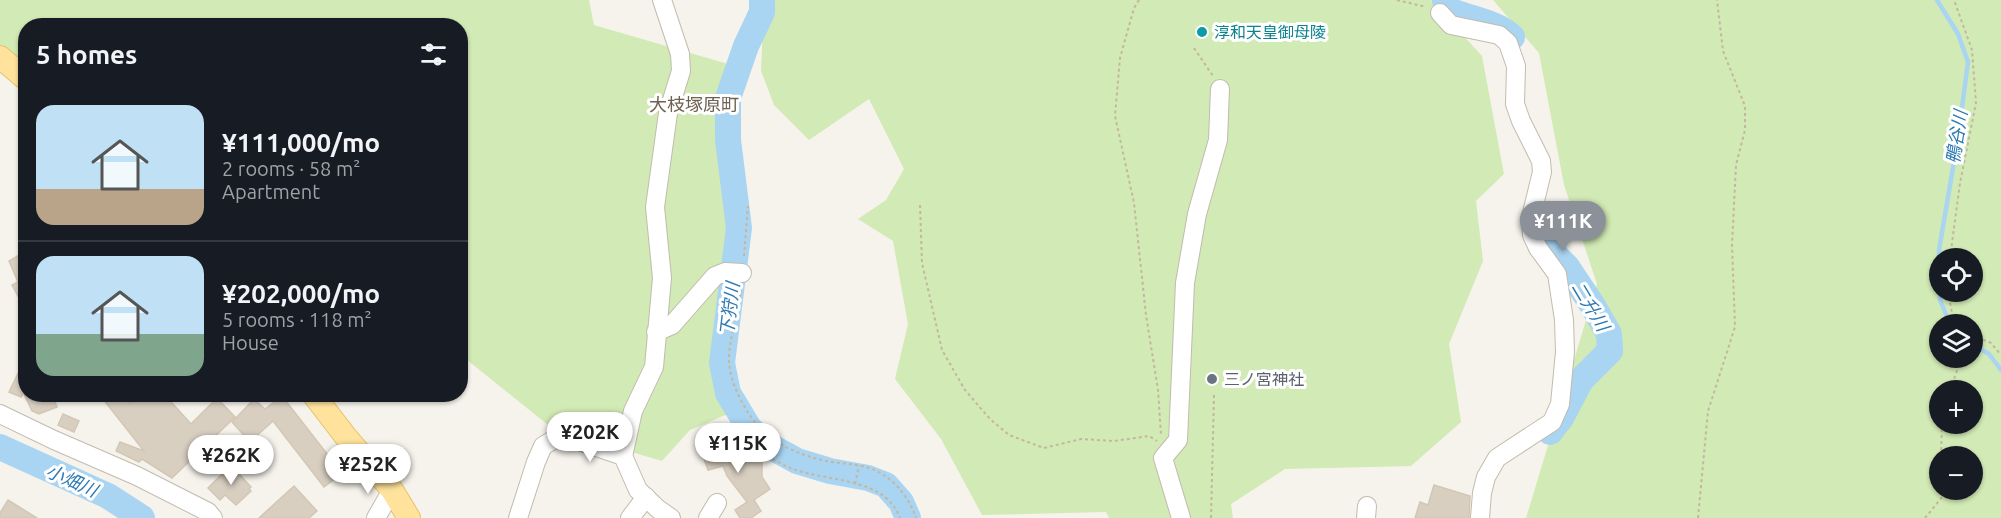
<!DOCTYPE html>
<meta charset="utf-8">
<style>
body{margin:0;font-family:Ubuntu,"Noto Sans JP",sans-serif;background:#242831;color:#f1f3f6;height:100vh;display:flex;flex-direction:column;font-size:22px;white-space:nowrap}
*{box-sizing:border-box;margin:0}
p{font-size:20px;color:#9ea1a6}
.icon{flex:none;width:33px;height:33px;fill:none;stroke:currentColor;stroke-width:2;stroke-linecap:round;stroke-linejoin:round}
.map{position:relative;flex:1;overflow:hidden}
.drawer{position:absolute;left:18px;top:18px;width:450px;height:384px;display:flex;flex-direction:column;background:#171b24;border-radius:24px;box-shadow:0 2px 4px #0004}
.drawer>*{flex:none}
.fabs{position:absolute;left:1929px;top:248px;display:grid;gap:12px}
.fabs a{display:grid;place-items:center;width:54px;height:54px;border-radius:50%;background:#171b24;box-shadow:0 2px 4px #0004;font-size:30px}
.price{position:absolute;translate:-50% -51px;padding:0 14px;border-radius:21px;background:#fff;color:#222;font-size:20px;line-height:39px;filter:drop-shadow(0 2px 3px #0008)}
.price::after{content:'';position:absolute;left:50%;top:36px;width:18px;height:14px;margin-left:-9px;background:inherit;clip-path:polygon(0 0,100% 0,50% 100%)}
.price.on{background:#8c9099;color:#fff}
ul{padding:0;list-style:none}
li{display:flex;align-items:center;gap:18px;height:150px;padding:0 18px}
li+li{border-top:2px solid #363941}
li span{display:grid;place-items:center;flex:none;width:168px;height:120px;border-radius:18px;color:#555}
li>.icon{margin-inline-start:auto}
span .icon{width:72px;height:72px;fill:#fffc;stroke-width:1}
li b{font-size:26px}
h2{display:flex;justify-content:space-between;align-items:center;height:72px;padding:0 18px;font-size:26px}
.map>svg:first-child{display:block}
.green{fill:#d2eab5;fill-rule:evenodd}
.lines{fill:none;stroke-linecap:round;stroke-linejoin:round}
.stream{stroke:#a9d4f2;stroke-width:4.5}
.river{stroke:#a9d4f2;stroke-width:26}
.building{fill:#d8cfc1;stroke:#d3c7b4;stroke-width:1.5}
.minor-casing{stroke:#c2bbae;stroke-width:20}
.major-casing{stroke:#e6c16a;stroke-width:24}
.path{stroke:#c4b79f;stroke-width:2;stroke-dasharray:3 3;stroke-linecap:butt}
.minor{stroke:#fff;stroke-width:18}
.major{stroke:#ffe39c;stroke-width:22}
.culture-dot{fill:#0f9aa8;stroke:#fff;stroke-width:2}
.worship-dot{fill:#6b7280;stroke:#fff;stroke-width:2}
.labels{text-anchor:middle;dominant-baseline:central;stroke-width:6;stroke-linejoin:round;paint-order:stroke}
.culture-label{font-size:16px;fill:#0d838f;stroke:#fff;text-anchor:start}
.worship-label{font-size:16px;fill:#5b616d;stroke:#fff;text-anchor:start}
.neighbourhood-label{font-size:18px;fill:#6e6250;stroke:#fff}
.water-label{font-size:18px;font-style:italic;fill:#2e7ab2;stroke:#fff}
</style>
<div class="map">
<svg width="2001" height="518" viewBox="0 0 2001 518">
<rect width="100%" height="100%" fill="#f6f3ec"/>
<g class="green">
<path d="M 0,0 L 589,0 L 594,25 L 728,64 L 728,414 L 690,430 L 662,461 L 553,429 L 461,355 L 460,26 L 26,26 L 25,68 L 0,45 Z"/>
<path d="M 764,0 L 1431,0 L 1482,56 L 1504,174 L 1476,201 L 1483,261 L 1449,344 L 1461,422 L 1411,466 L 1285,469 L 1231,504 L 1233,518 L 1109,518 L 1106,512 L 982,515 L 941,439 L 895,379 L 908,324 L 893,241 L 858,219 L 886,200 L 904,169 L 869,99 L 809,140 L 774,105 L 761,71 Z"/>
<path d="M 1493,0 L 2001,0 L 2001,518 L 1526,518 L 1597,284 L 1564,185 L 1539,53 ZM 1940,258 L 1972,258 L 1972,291 L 1940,291 ZM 1940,324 L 1972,324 L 1972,357 L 1940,357 ZM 1940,390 L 1972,390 L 1972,423 L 1940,423 ZM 1940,456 L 1972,456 L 1972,489 L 1940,489 Z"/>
</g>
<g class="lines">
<g class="stream">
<path d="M 1937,0 L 1958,34 L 1968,62 L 1958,138 L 1939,250 L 1940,280"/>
<path d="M 1940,291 L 1940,300 L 1950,324"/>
<path d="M 1972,344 L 1989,354 L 2001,370"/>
</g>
<g class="river">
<path d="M 762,0 L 762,12 L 746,46 L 728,98 L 728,140 L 739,228 L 722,363 L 728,393 L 749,428 L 766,444 L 797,461 L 830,471 L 868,478 L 886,485 L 901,502 L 908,518"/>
<path d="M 1445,0 L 1447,9 C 1467,19 1496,21 1512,37"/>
<path d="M 1539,218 L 1538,224 L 1544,244 L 1567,267 L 1593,306 L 1609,334 L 1610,351 L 1581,380 L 1561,418 L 1550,432"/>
<path d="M 0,447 L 108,496 L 142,518"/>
</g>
</g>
<g class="building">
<path d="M 26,251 L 26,311 L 12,285 L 18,282 L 9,261 Z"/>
<path d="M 26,357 L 26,388 L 21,397 L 9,392 Z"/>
<path d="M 24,394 L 52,394 L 57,407 L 39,414 L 32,411 Z"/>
<path d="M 99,394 L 125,394 L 130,403 L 140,394 L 164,394 L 191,424 L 217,398 L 235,417 L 172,478 L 142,459 L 139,462 L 116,451 L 120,442 L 144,451 Z"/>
<path d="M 282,396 L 342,473 L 324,487 L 273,421 L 250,442 L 232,422 L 254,399 L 265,409 Z"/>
<path d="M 63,414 L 79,421 L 74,432 L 58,425 Z"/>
<path d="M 717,438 L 724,455 L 741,447 L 750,462 L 757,458 L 762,463 L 762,477 L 770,489 L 754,500 L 761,511 L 751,518 L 740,518 L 735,510 L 747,502 L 727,476 L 723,466 L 708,470 L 699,445 Z"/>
<path d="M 232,466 L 251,487 L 249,489 L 251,491 L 236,505 L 225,495 L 220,500 L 208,488 L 227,469 L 228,470 Z"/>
<path d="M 1434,485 L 1470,496 L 1469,518 L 1415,518 L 1420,502 L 1428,505 Z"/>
<path d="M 294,486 L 317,511 L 309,518 L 259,518 Z"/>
<path d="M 8,500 L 37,518 L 0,518 L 0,513 Z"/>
</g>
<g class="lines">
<defs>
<g id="minor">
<path d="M 1440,13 L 1451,25 L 1499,35 L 1508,43 L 1516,66 L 1515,104 L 1521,121 L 1541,161 L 1542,172 L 1531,217 L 1532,235 L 1538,248 L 1557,274 L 1564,320 L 1565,352 L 1560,404 L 1552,422 L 1497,458 L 1486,477 L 1482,493 L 1480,518"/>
<path d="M 656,332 L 672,325 L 715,276 L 725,272 L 742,273"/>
<path d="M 0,414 L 54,440 L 137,476 L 208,512 L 213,518"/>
<path d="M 623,456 L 633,411 L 654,367 L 662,278 L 655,207 L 668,113 L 681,71 L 680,54 L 662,0"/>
<path d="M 376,518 L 392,490"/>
<path d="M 518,518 L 536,462 L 543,446 L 558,437 L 576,440 L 623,456 L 638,490 L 658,509 L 671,518"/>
<path d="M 630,518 L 646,497"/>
<path d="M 708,518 L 717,503"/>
<path d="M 1181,518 L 1163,458 L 1178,440 L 1185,283 L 1197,214 L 1218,140 L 1220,89"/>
<path d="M 1366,518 L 1367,506"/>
</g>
<g id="major">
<path d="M 0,57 L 26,79"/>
<path d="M 313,394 L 346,437 L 392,490 L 409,518"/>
</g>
</defs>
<use href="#minor" class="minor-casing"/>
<use href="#major" class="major-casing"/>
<g class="path">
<path d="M 1139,0 L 1134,8 L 1120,58 L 1115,116 L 1134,203 L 1146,315 L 1158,390 L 1161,435"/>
<path d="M 1397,0 L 1426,7"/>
<path d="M 1194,48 L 1213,76"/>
<path d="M 920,205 L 922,263 L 942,350 L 965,390 L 990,419 L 1009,435 L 1044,448 L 1081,439 L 1114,441 L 1149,436 L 1157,441"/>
<path d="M 744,256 L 748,206"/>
<path d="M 1950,258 L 1960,183 L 1976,103 L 1972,50 L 1954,0"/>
<path d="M 741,289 C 739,311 728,341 729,361 C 730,377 736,391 743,404 C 761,437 786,451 822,460 C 838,464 856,463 872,469 C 893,477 909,497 916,518"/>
<path d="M 1948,291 L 1952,313 L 1962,324"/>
<path d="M 1972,335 L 1991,343 L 2001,355"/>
<path d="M 1950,390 L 1962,357"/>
<path d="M 779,443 L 772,459 C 779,462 786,467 793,469 C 828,482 885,477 900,518"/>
<path d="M 1941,456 L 1942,423"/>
<path d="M 855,484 L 859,466"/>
<path d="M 1211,518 L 1214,394"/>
<path d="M 1698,518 L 1708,411 L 1735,327 L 1732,245 L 1736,165 L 1745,130 L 1745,106 L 1723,51 L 1717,0"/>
<path d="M 1925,518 L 1943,496 L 1942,489"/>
</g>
<use href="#minor" class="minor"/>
<use href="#major" class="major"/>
</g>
<circle class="culture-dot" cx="1202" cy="32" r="6"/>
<circle class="worship-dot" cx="1212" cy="379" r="6"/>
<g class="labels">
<g class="culture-label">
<text x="1214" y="32">淳和天皇御母陵</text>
</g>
<g class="worship-label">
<text x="1224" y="379">三ノ宮神社</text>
</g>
<g class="neighbourhood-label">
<text x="694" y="104">大枝塚原町</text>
</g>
<g class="water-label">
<text transform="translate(1956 137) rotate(-81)">鴨谷川</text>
<text transform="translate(1591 306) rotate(59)">二升川</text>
<text transform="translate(729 309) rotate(-83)">下狩川</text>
<text transform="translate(72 480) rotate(24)">小畑川</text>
</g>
</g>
</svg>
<div class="fabs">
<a><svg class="icon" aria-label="locate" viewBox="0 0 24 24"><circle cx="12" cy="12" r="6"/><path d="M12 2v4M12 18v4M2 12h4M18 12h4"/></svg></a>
<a><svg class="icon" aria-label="layers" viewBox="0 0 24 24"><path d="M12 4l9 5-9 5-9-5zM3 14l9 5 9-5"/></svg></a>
<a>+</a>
<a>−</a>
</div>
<b class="price on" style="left:1563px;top:252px">¥111K</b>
<b class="price" style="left:590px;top:463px">¥202K</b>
<b class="price" style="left:738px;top:474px">¥115K</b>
<b class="price" style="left:231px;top:486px">¥262K</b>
<b class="price" style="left:368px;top:495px">¥252K</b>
<section class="drawer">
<h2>5 homes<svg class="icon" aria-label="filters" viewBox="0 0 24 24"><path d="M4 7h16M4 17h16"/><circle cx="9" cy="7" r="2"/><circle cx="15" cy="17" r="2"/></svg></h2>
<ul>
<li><span style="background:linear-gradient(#bfe0f5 70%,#b9a48a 0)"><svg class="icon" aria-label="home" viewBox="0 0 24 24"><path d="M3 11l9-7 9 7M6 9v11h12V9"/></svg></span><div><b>¥111,000/mo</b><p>2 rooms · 58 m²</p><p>Apartment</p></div></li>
<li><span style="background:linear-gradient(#bfe0f5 65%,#7fa58c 0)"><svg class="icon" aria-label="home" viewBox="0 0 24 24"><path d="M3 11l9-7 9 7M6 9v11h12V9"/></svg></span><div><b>¥202,000/mo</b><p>5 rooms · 118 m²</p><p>House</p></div></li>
</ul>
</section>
</div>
